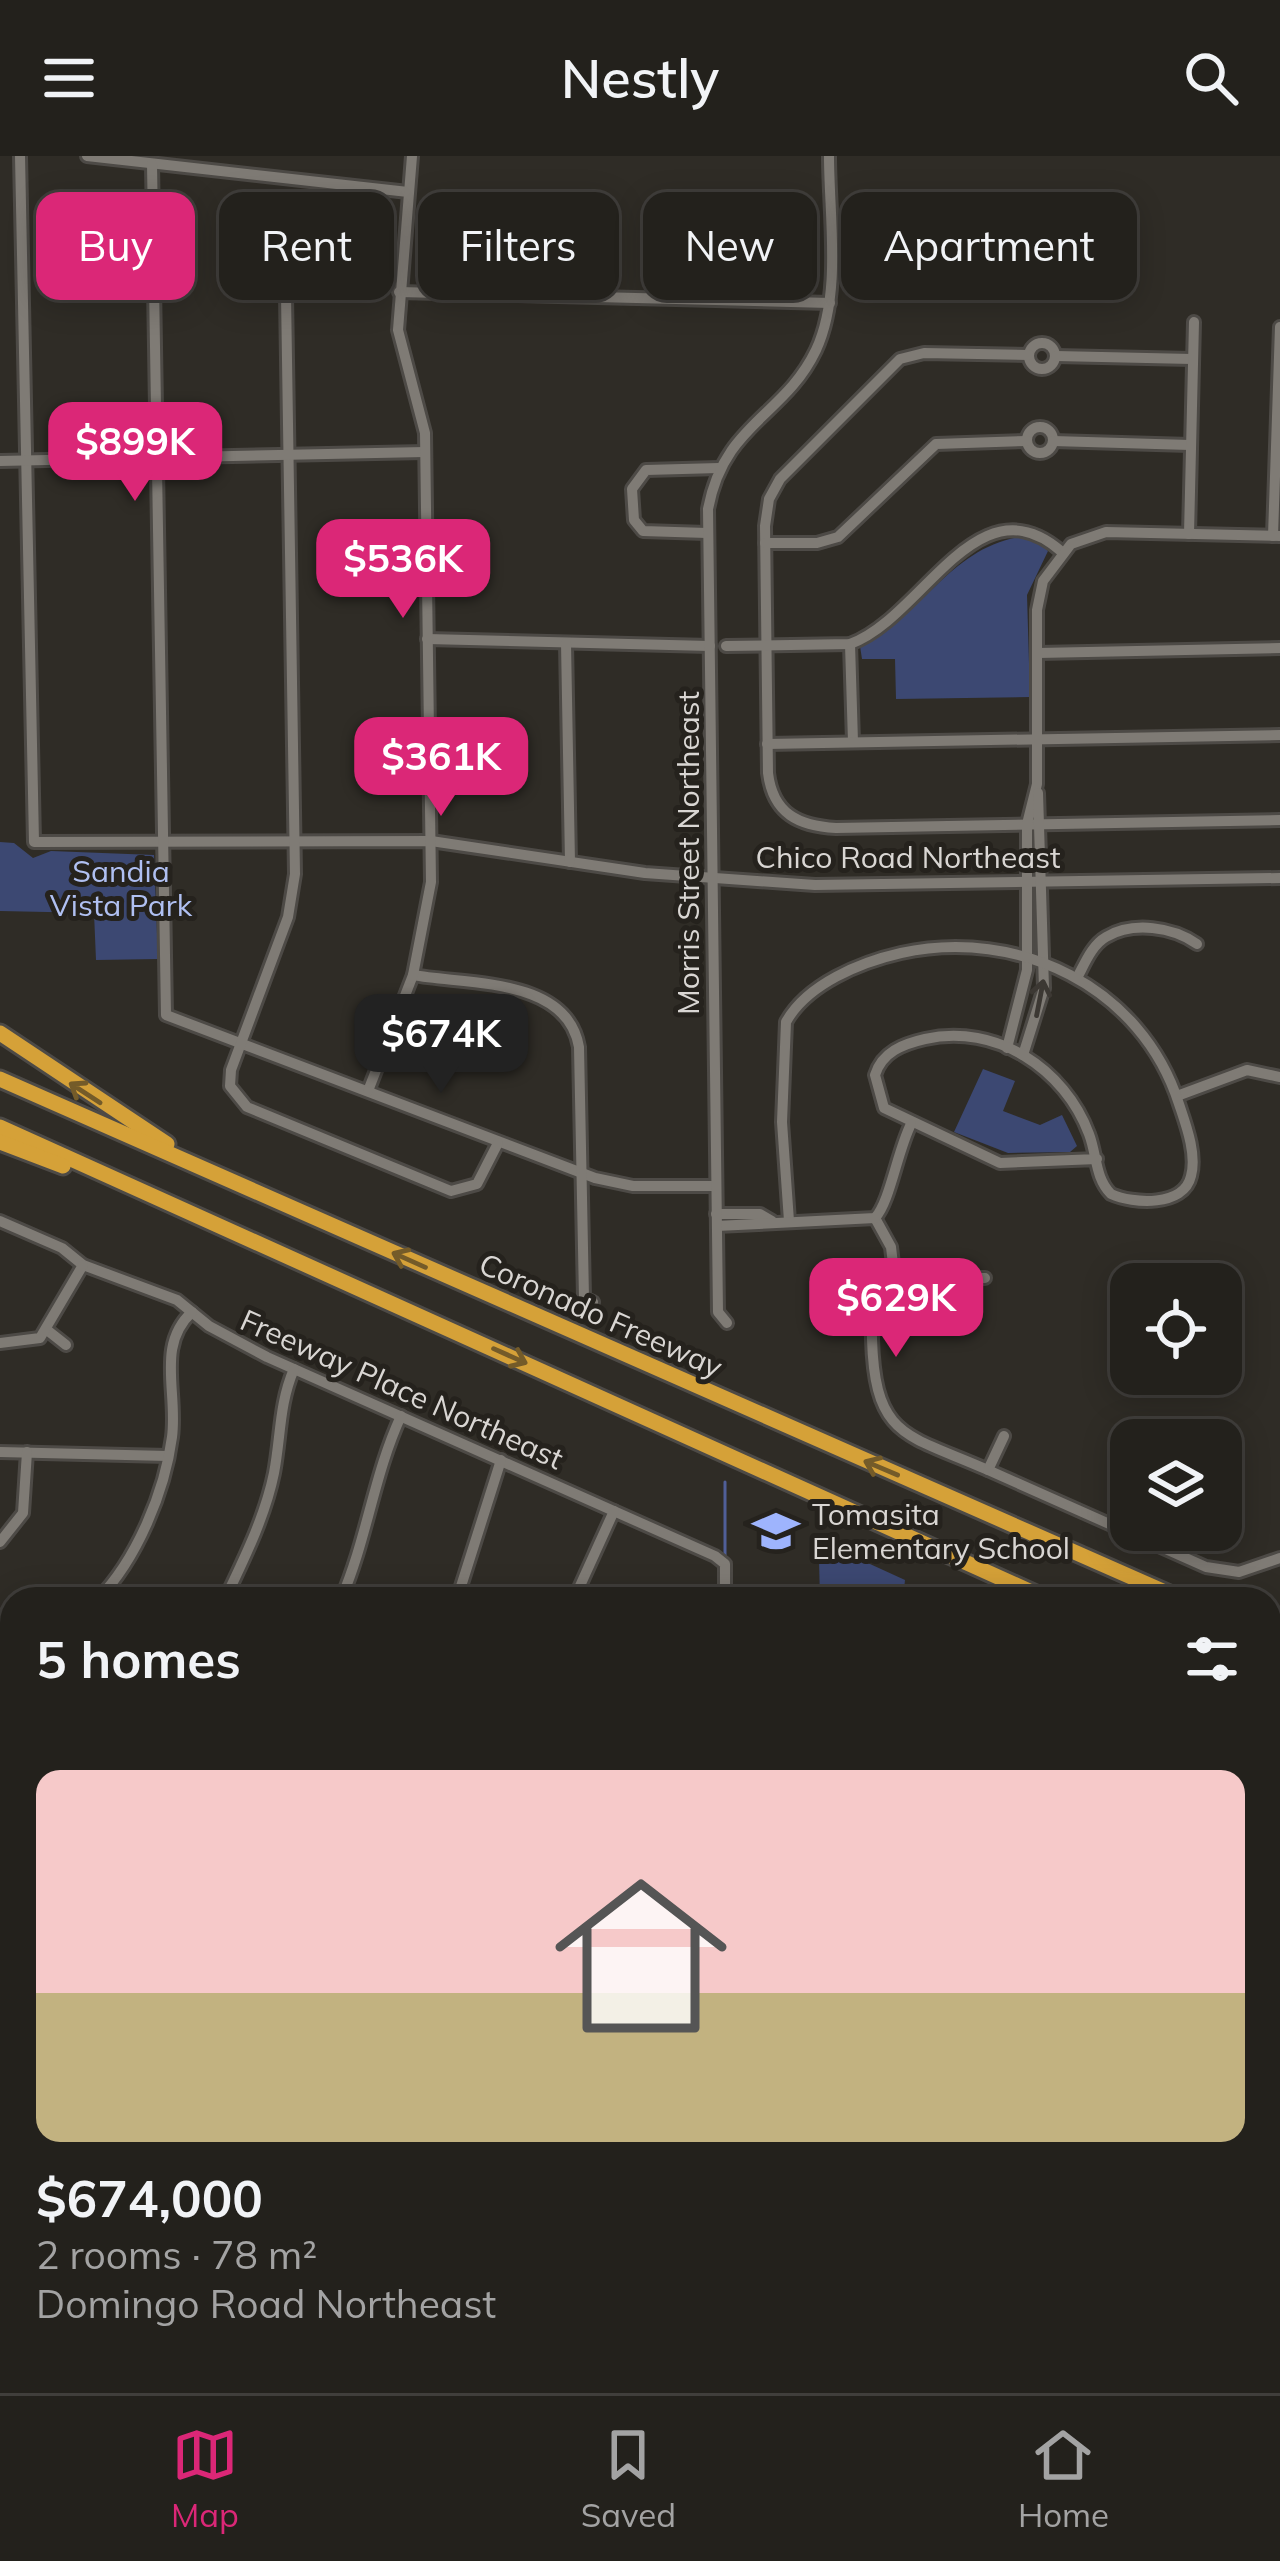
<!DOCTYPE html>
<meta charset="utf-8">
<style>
body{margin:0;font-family:Mulish,sans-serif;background:#2f2e29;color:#f1f3f6;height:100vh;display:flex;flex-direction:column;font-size:45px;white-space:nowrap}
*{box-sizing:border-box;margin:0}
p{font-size:39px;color:#a3a3a3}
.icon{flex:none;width:66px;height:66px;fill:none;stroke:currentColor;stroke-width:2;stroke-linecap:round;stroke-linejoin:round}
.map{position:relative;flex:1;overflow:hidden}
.drawer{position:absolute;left:0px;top:1431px;width:1281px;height:807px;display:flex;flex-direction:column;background:#23211c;border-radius:36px 36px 0 0;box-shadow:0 6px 30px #0003,0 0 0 3px #403e3b}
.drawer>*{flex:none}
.hud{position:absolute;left:36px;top:36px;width:1209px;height:108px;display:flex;gap:24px}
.fabs{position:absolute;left:1110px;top:1107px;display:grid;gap:24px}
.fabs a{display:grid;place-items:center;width:132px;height:132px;border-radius:24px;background:#23211c;box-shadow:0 6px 30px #0003,0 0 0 3px #403e3b;font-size:60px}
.price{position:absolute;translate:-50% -102px;padding:0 27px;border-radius:24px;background:#db2777;color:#fff;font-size:39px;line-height:78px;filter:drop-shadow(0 3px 6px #0008)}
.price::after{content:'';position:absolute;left:50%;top:72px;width:36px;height:27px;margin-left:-18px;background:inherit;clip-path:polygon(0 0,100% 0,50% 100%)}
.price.current{background:#222;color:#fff}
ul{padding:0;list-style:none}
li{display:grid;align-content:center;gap:24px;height:636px;padding:0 36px}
li span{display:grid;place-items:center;height:372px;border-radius:24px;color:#555}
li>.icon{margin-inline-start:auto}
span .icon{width:216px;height:216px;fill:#fffc;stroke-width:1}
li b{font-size:51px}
h2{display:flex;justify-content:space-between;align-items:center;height:144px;padding:0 36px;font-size:51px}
.chip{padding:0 42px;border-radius:24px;background:#23211c;box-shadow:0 6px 30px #0003,0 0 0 3px #403e3b;font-size:42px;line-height:108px}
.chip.current{background:#db2777;color:#fff}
header{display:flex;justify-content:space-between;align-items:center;height:156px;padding:0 36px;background:#23211c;font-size:54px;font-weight:600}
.tab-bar{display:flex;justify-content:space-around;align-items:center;height:168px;border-top:3px solid #403e3b;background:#23211c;font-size:33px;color:#a3a3a3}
.tab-bar a{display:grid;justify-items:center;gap:6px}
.tab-bar .current{color:#db2777}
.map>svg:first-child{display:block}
.green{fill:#3c4872}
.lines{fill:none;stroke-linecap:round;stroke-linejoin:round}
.stream{stroke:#505f98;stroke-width:3}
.minor-casing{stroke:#4d4a46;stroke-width:16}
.highway-casing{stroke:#4d4a46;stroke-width:21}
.minor{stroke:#7f7b75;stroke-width:10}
.highway{stroke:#d5a138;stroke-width:15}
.oneway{stroke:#3c3833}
.oneway2{stroke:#745b29}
.labels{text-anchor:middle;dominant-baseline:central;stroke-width:10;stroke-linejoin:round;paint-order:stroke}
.street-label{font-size:30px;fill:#d9d6d3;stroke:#25221d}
.park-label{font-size:30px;fill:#b0c0f2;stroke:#25221d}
.poi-label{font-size:30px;fill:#d9d6d3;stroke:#25221d;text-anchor:start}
</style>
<header><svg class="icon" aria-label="menu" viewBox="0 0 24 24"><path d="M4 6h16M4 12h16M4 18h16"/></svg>Nestly<svg class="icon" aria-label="search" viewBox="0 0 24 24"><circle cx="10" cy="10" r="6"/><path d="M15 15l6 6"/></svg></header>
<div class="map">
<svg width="1280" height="2237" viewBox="0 0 1280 2237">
<rect width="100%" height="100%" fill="#2f2c26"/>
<g class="green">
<path d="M 1020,381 L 1037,383 L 1048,395 L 1027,439 L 1030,541 L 896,543 L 895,503 L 862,503 L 860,490 C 923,461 948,393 1020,381 Z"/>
<path d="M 0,686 L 14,687 L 33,702 L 51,695 L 154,699 L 158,803 L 96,804 L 94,757 L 0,755 Z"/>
<path d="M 983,913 L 1015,925 L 1003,955 L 1040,969 L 1062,959 L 1077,990 L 1070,996 L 1008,997 L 954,976 Z"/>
<path d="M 835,1392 L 905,1424 L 903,1443 L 820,1443 L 819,1404 Z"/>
</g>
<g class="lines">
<g class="stream">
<path d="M 725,1326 L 725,1402"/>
<path d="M 1269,1514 L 1280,1519"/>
</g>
<defs>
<g id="minor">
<path d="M 20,0 L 34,686 L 431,685 L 645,717 L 815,729 L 1280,722"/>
<path d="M 87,0 L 408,36"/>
<path d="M 152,8 L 166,859 L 595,1022 L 633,1030 L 716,1030"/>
<path d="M 399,136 L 830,147"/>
<path d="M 286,139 L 295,718 L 288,761 L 231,914 L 230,930 L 247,951 L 451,1035 L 477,1028 L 498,987"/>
<circle cx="1042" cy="200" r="13"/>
<path d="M 1029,199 L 924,197 L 900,203 L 780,323 L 769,343 L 765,370 L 768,617 C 773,658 799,670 836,672 L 1280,664"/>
<path d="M 1056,200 L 1192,203"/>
<circle cx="1040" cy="284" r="13"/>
<path d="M 1053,285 L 1190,289"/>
<path d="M 0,305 L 425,296"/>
<path d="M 707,377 L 643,375 L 634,364 L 632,333 L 646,314 L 719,312"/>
<path d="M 1189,378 L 1194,166"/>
<path d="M 1273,380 L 1280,171"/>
<path d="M 765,387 L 817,387 L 838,381 L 936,288 L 1027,285"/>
<path d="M 427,483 L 710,490"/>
<path d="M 566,487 L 570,706"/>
<path d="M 850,488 L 853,586"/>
<path d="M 726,490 L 850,488 C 923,462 977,321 1062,396"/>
<path d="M 1038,497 L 1280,492"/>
<path d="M 767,588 L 1280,579"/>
<path d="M 413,819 C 468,829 567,821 579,891 L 584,1142 L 593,1146"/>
<path d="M 1078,820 C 1085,807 1092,789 1106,781 C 1133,765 1173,771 1197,788"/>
<path d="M 1007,892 L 1027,814 L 1027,668 L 1037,628 L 1037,454 L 1043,425 L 1071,388 L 1106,376 L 1280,380"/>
<path d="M 1023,899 L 1044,832 L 1038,637"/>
<path d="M 368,935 L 413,819 L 431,726 L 425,277 L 398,174 L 412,0"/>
<path d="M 1177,940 L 1247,914 L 1280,921"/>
<path d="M 716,1058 L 760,1058 L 772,1065"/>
<path d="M 875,1062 L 891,1091 L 893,1108"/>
<path d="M 0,1065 L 62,1092 L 83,1109 L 177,1144 L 209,1170 L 267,1201 L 715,1400 L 725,1408 L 725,1443"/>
<path d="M 789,1065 L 782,966 L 786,866 C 807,828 861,806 901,797 C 1018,771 1142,831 1179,948 C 1186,969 1197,998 1191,1020 C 1184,1051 1133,1048 1111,1038 C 1095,1022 1097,999 1089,978 C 1065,913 996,867 925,883 C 903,888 882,896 875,919 L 884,952 L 1000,1007 L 1097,1003"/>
<path d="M 717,1070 L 875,1062 C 890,1046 897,996 911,968"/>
<path d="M 985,1122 L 889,1123 L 878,1129 C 868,1145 872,1164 872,1183 C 875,1283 907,1278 988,1314"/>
<path d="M 727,1167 L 718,1156 L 708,353 C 724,267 784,261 816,194 C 842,138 829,61 829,0"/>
<path d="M 47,1174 L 66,1189"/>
<path d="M 0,1187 L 40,1182 L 83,1109"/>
<path d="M 1004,1280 L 988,1314 L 1206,1411 L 1239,1416 L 1280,1402"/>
<path d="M 0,1296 L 168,1300"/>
<path d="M 0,1386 L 23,1357 L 27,1296"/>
<path d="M 98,1443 C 137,1403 165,1335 172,1281 C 178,1236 156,1189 192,1156"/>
<path d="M 225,1443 C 244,1403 265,1361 274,1317 C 281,1280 279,1248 294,1213"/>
<path d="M 341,1443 C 367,1383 374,1318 401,1260"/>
<path d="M 457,1443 L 501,1304"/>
<path d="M 574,1443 L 614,1355"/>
<path d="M 0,1501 L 12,1498"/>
<path d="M 0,1609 L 12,1607"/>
<path d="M 0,1716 L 12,1715"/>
<path d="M 1269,1812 L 1280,1816"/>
<path d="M 0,1823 L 12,1822"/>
<path d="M 0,2080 L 12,2054"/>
<path d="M 736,2226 L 737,2237"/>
<path d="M 0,2231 L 11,2237"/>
<path d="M 30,2237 L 37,2226"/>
<path d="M 155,2237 L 162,2226"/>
<path d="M 307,2237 L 308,2226"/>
<path d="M 412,2237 L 413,2226"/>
<path d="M 519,2237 L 520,2226"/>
<path d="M 625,2237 L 627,2226"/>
<path d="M 1088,2237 L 1088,2226"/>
</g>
<g id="highway">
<path d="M 0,877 L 167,988"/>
<path d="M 0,923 L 1181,1443"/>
<path d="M 0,971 L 1047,1443"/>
<path d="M 0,986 L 63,1010"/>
<path d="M 1269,1483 L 1280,1488"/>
<path d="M 1269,1543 L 1280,1548"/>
</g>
</defs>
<use href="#minor" class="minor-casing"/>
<use href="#highway" class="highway-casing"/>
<use href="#minor" class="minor"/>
<use href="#highway" class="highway"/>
</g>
<defs><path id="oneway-shaft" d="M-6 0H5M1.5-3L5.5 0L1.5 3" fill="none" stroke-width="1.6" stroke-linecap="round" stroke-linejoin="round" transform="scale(3)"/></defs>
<use class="oneway" href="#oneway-shaft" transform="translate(1040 842) rotate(-79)"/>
<g class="oneway2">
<use href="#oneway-shaft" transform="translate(85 937) rotate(-147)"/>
<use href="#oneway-shaft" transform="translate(409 1104) rotate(-156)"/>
<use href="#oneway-shaft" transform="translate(510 1200) rotate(24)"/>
<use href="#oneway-shaft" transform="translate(881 1312) rotate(-157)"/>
</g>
<defs>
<symbol id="school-bare" viewBox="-9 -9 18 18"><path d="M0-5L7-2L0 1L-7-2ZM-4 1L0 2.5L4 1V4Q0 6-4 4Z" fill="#9eb4fd" stroke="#25221d" stroke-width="2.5" paint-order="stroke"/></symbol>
</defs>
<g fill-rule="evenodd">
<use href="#school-bare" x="743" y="1342" width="66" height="66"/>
</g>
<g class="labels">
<g class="street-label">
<text transform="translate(688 697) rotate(-90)">Morris Street Northeast</text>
<text x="908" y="701">Chico Road Northeast</text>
<text transform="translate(601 1159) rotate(24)">Coronado Freeway</text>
<text transform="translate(402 1233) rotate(24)">Freeway Place Northeast</text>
</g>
<g class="park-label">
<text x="121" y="715">Sandia<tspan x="121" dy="34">Vista Park</tspan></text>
</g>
<g class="poi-label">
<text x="812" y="1358">Tomasita<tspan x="812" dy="34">Elementary School</tspan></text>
</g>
</g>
</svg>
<div class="fabs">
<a><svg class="icon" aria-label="locate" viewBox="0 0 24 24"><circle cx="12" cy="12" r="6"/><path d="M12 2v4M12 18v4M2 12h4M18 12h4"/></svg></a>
<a><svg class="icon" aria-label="layers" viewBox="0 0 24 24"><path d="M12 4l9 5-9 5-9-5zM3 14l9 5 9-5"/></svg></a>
</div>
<b class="price" style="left:135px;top:348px">$899K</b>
<b class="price" style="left:403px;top:465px">$536K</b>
<b class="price" style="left:441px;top:663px">$361K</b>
<b class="price current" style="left:441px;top:940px">$674K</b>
<b class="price" style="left:896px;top:1204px">$629K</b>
<div class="hud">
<a class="chip current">Buy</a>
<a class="chip">Rent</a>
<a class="chip">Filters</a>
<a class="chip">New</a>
<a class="chip">Apartment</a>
</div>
<section class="drawer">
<h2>5 homes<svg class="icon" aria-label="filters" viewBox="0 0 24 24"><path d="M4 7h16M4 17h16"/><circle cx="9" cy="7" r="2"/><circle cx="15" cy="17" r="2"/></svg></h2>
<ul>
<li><span style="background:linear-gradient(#f6c9c9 60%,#c2b280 0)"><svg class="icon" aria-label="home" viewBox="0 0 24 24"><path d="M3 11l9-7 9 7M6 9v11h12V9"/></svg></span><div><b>$674,000</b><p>2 rooms · 78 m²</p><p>Domingo Road Northeast</p></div></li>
</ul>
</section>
</div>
<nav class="tab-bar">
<a class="current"><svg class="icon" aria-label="map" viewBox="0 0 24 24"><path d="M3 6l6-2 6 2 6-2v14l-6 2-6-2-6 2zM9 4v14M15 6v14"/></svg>Map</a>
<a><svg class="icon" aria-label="saved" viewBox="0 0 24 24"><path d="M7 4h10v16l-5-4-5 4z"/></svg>Saved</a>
<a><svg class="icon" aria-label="home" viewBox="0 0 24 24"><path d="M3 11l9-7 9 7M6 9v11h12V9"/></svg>Home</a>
</nav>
